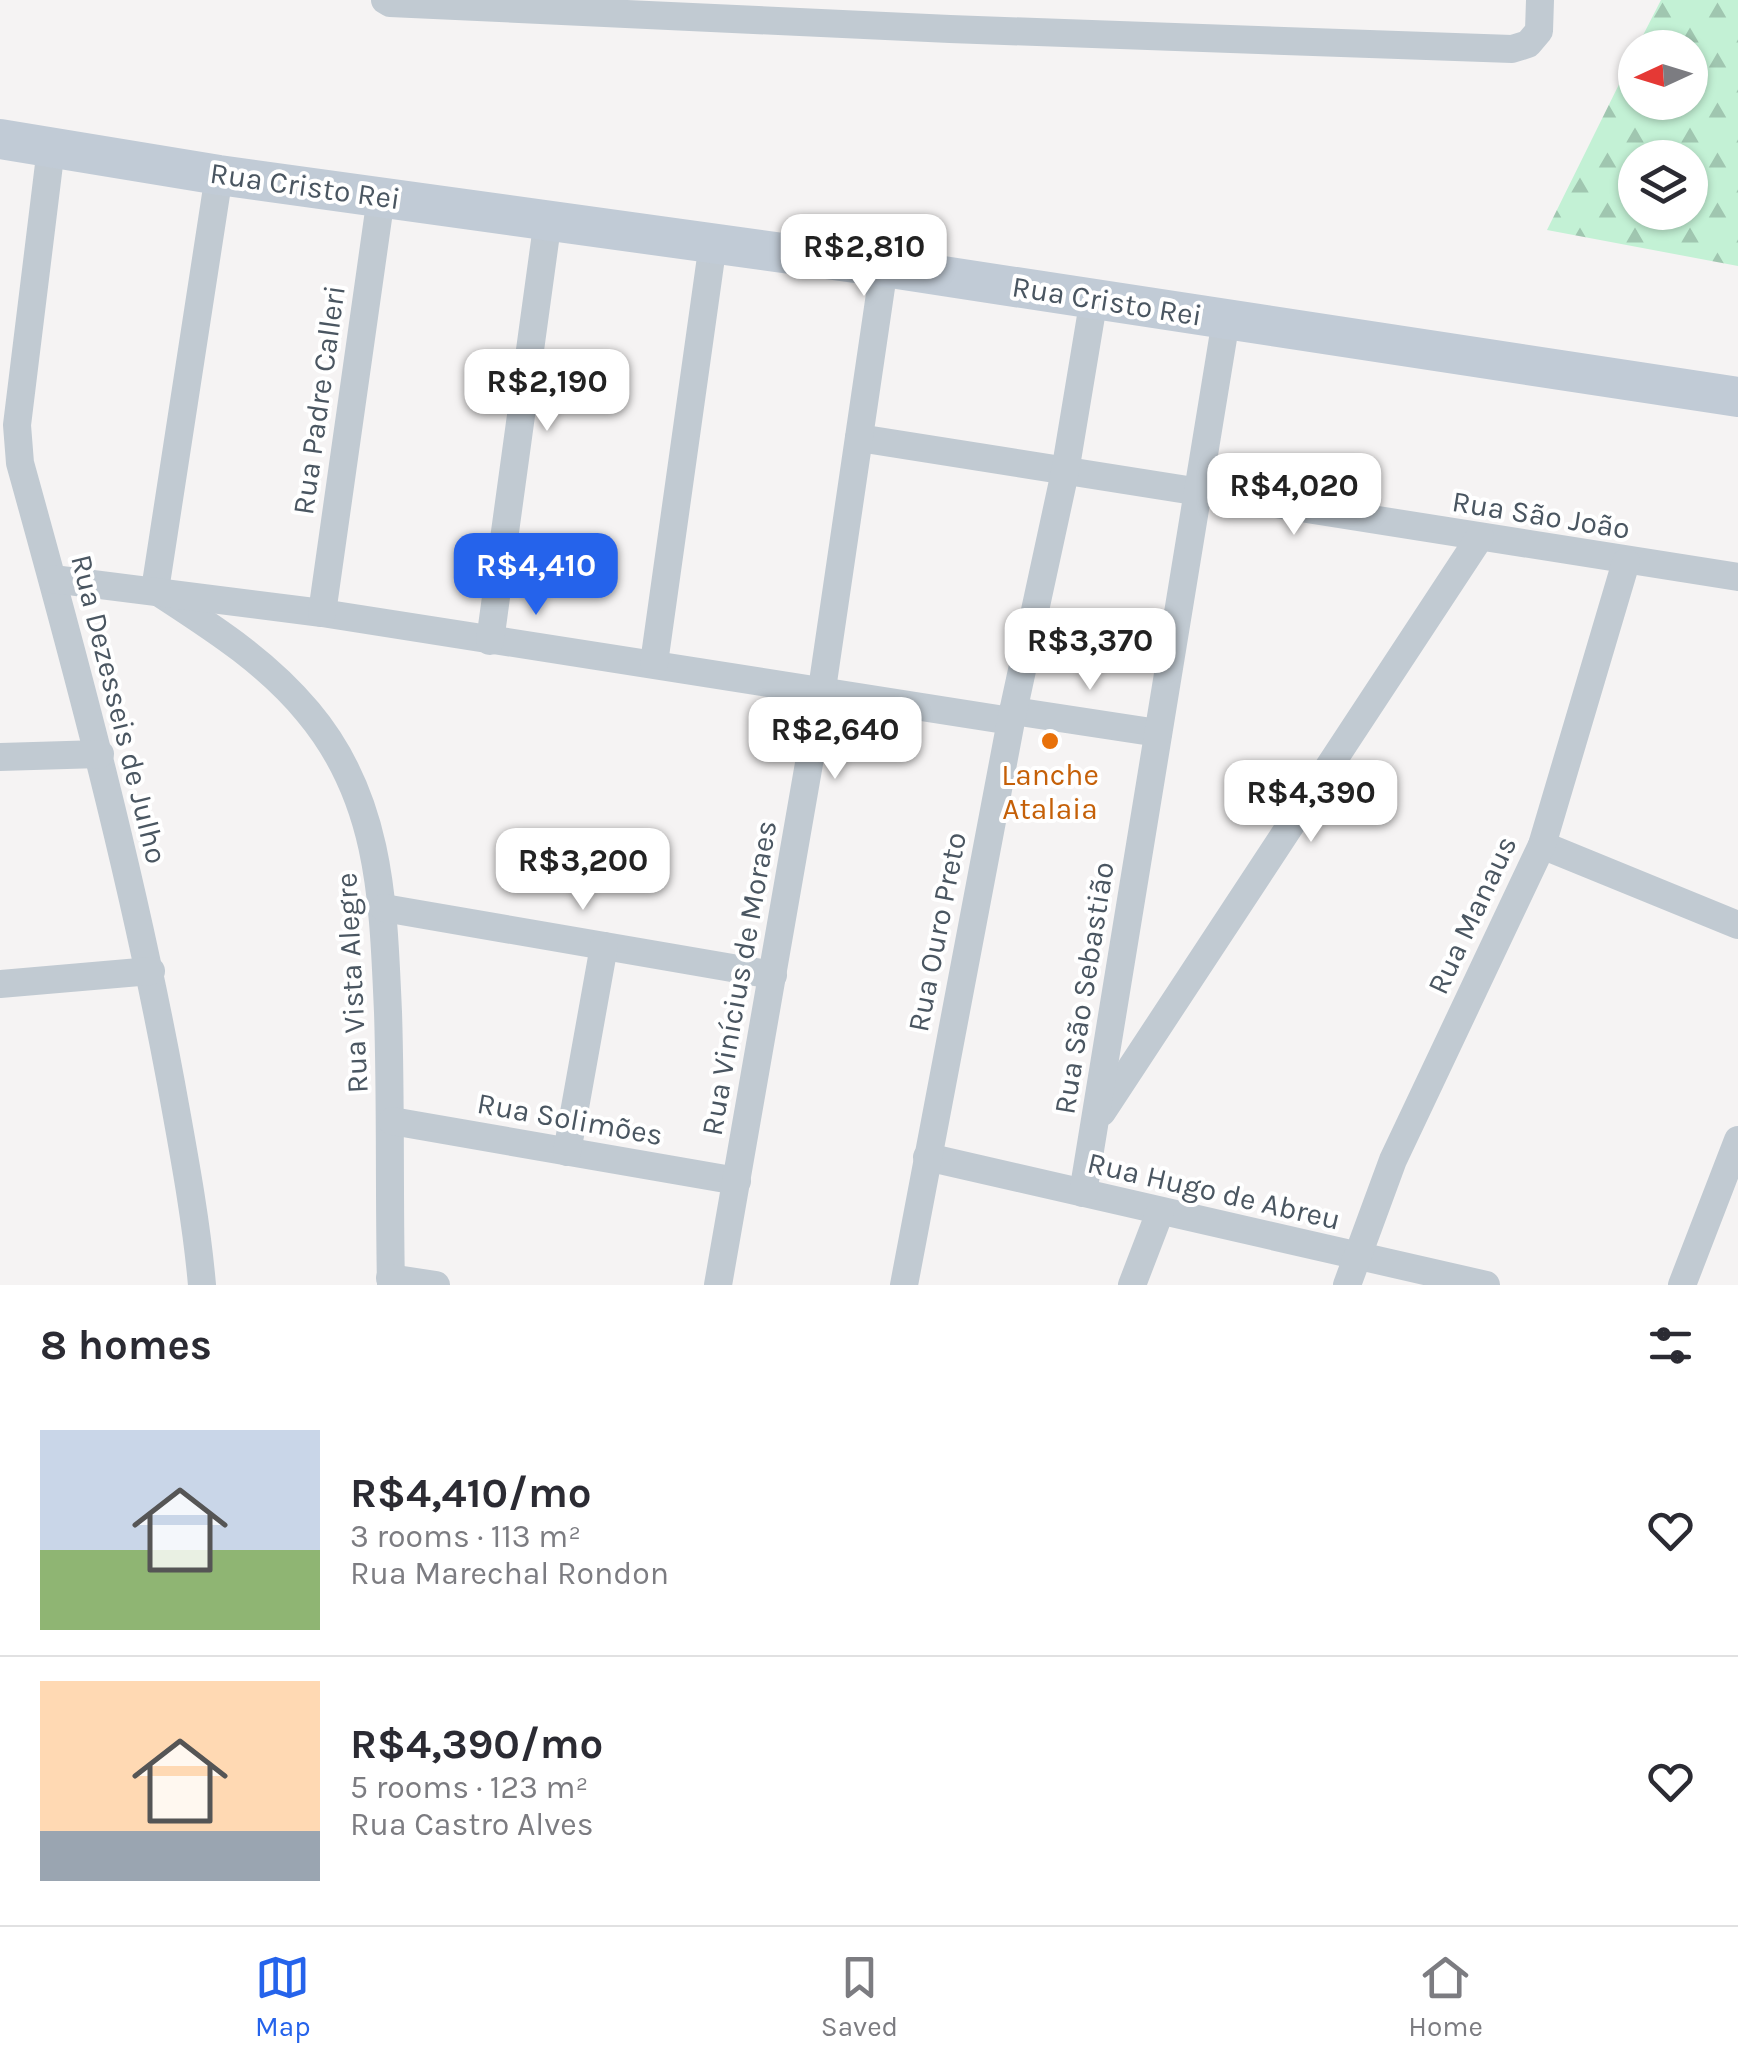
<!DOCTYPE html>
<meta charset="utf-8">
<style>
body{margin:0;font-family:Karla,sans-serif;background:#f7f7f7;color:#2b2b33;height:100vh;display:flex;flex-direction:column;font-size:38px;white-space:nowrap}
*{box-sizing:border-box;margin:0}
p{font-size:32px;color:#7c7c81}
.icon{flex:none;width:55px;height:55px;fill:none;stroke:currentColor;stroke-width:2;stroke-linecap:round;stroke-linejoin:round}
.map{position:relative;height:1285px;overflow:hidden}
.sheet{display:flex;flex-direction:column;background:#fff;flex:1}
.sheet>*{flex:none}
.needle{width:65px;rotate:266deg}
.buttons{position:absolute;left:1618px;top:30px;display:grid;gap:20px}
.buttons a{display:grid;place-items:center;width:90px;height:90px;border-radius:50%;background:#fff;box-shadow:0 2px 8px #0004;font-size:50px}
.price{position:absolute;translate:-50% -85px;padding:0 22px;border-radius:20px;background:#fff;color:#222;font-size:32px;line-height:65px;filter:drop-shadow(0 2px 5px #0008)}
.price::after{content:'';position:absolute;left:50%;top:60px;width:30px;height:22px;margin-left:-15px;background:inherit;clip-path:polygon(0 0,100% 0,50% 100%)}
.price.on{background:#2563eb;color:#fff}
ul{padding:0;list-style:none}
li{display:flex;align-items:center;gap:30px;height:250px;padding:0 40px}
li+li{border-top:2px solid #e1e1e2}
li span{display:grid;place-items:center;flex:none;width:280px;height:200px;border-radius:0px;color:#555}
li>.icon{margin-inline-start:auto}
span .icon{width:120px;height:120px;fill:#fffc;stroke-width:1}
li b{font-size:42px}
h2{display:flex;justify-content:space-between;align-items:center;height:120px;padding:0 40px;font-size:42px}
.dock{display:flex;justify-content:space-around;align-items:center;height:140px;border-top:2px solid #e1e1e2;background:#fff;font-size:28px;color:#7c7c81}
.dock a{display:grid;justify-items:center;gap:5px}
.dock .on{color:#2563eb}
.map>svg:first-child{display:block}
.forest{fill:url(#forest-firs);fill-rule:evenodd}
.lines{fill:none;stroke-linecap:round;stroke-linejoin:round}
.street{stroke:#c1cad2;stroke-width:28}
.secondary{stroke:#c1cbd6;stroke-width:40}
.food-dot{fill:#e8710a;stroke:#fff;stroke-width:4}
.labels{text-anchor:middle;dominant-baseline:central;stroke-width:8;stroke-linejoin:round;paint-order:stroke}
.street-label{font-size:30px;fill:#4a5661;stroke:#fff}
.food-label{font-size:30px;fill:#c56008;stroke:#fff}
</style>
<div class="map">
<svg width="1738" height="1285" viewBox="0 0 1738 1285">
<defs>
<pattern id="forest-firs" width="22" height="20" patternUnits="userSpaceOnUse" patternTransform="scale(2.5)"><rect width="22" height="20" fill="#c3f1d5"/><path d="M5 1l3.5 6h-7zM16 11l3.5 6h-7z" fill="#a0c6b0"/></pattern>
</defs>
<rect width="100%" height="100%" fill="#f5f3f3"/>
<path class="forest" d="M 1661,0 L 1738,0 L 1738,266 L 1547,230 L 1635,52 L 1635,102 L 1690,102 L 1690,48 L 1637,47 ZM 1635,158 L 1690,158 L 1690,212 L 1635,212 Z"/>
<g class="lines">
<g class="street">
<path d="M 385,0 L 390,3 L 950,29 L 1512,49 L 1528,44 L 1539,31 L 1540,0"/>
<path d="M 51,148 L 17,425 L 20,463 C 77,668 132,873 171,1083 C 183,1150 196,1217 202,1285"/>
<path d="M 219,175 L 155,590 C 210,626 265,660 308,712 C 382,800 383,904 388,1012 C 391,1103 389,1194 391,1285"/>
<path d="M 859,438 L 1738,577"/>
<path d="M 53,579 L 322,613 L 1011,721"/>
<path d="M 322,613 L 381,197"/>
<path d="M 490,641 L 548,219"/>
<path d="M 654,663 L 713,243"/>
<path d="M 1013,711 L 1158,733"/>
<path d="M 0,757 L 100,754"/>
<path d="M 1542,845 L 1738,925"/>
<path d="M 384,908 L 773,975"/>
<path d="M 0,984 L 151,971"/>
<path d="M 1102,1112 L 1480,537"/>
<path d="M 392,1121 L 737,1181"/>
<path d="M 567,1152 L 604,946"/>
<path d="M 927,1157 L 1486,1285"/>
<path d="M 1083,1193 L 1226,320"/>
<path d="M 390,1278 L 436,1285"/>
<path d="M 718,1285 L 822,689 L 884,267"/>
<path d="M 904,1285 L 1011,721 L 1065,472 L 1094,298"/>
<path d="M 1132,1285 L 1160,1212"/>
<path d="M 1347,1285 L 1393,1160 L 1542,845 L 1626,562"/>
<path d="M 1682,1285 L 1738,1140"/>
</g>
<path class="secondary" d="M 0,139 L 219,175 L 884,267 L 1738,397"/>
</g>
<circle class="food-dot" cx="1050" cy="741" r="10"/>
<g class="labels">
<g class="street-label">
<text transform="translate(305 186) rotate(8)">Rua Cristo Rei</text>
<text transform="translate(1107 301) rotate(9)">Rua Cristo Rei</text>
<text transform="translate(319 400) rotate(-82)">Rua Padre Calleri</text>
<text transform="translate(1541 515) rotate(9)">Rua São João</text>
<text transform="translate(119 709) rotate(76)">Rua Dezesseis de Julho</text>
<text transform="translate(1472 915) rotate(-65)">Rua Manaus</text>
<text transform="translate(937 932) rotate(-79)">Rua Ouro Preto</text>
<text transform="translate(739 978) rotate(-80)">Rua Vinícius de Moraes</text>
<text transform="translate(352 983) rotate(-93)">Rua Vista Alegre</text>
<text transform="translate(1084 988) rotate(-81)">Rua São Sebastião</text>
<text transform="translate(570 1119) rotate(10)">Rua Solimões</text>
<text transform="translate(1214 1191) rotate(13)">Rua Hugo de Abreu</text>
</g>
<g class="food-label">
<text x="1050" y="775">Lanche<tspan x="1050" dy="34">Atalaia</tspan></text>
</g>
</g>
</svg>
<div class="buttons">
<a><svg class="needle" viewBox="-14 -14 28 28"><path d="M0-13l5 13h-10z" fill="#e53935"/><path d="M0 13l5-13h-10z" fill="#7c7c81"/></svg></a>
<a><svg class="icon" aria-label="layers" viewBox="0 0 24 24"><path d="M12 4l9 5-9 5-9-5zM3 14l9 5 9-5"/></svg></a>
</div>
<b class="price" style="left:864px;top:299px">R$2,810</b>
<b class="price" style="left:547px;top:434px">R$2,190</b>
<b class="price" style="left:1294px;top:538px">R$4,020</b>
<b class="price on" style="left:536px;top:618px">R$4,410</b>
<b class="price" style="left:1090px;top:693px">R$3,370</b>
<b class="price" style="left:835px;top:782px">R$2,640</b>
<b class="price" style="left:1311px;top:845px">R$4,390</b>
<b class="price" style="left:583px;top:913px">R$3,200</b>
</div>
<section class="sheet">
<h2>8 homes<svg class="icon" aria-label="filters" viewBox="0 0 24 24"><path d="M4 7h16M4 17h16"/><circle cx="9" cy="7" r="2"/><circle cx="15" cy="17" r="2"/></svg></h2>
<ul>
<li><span style="background:linear-gradient(#c9d6e8 60%,#8fb573 0)"><svg class="icon" aria-label="home" viewBox="0 0 24 24"><path d="M3 11l9-7 9 7M6 9v11h12V9"/></svg></span><div><b>R$4,410/mo</b><p>3 rooms · 113 m²</p><p>Rua Marechal Rondon</p></div><svg class="icon" aria-label="heart" viewBox="0 0 24 24"><path d="M12 20l-8-8c-3-5 5-10 8-4 3-6 11-1 8 4z"/></svg></li>
<li><span style="background:linear-gradient(#ffd9b3 75%,#9aa5b1 0)"><svg class="icon" aria-label="home" viewBox="0 0 24 24"><path d="M3 11l9-7 9 7M6 9v11h12V9"/></svg></span><div><b>R$4,390/mo</b><p>5 rooms · 123 m²</p><p>Rua Castro Alves</p></div><svg class="icon" aria-label="heart" viewBox="0 0 24 24"><path d="M12 20l-8-8c-3-5 5-10 8-4 3-6 11-1 8 4z"/></svg></li>
</ul>
</section>
<nav class="dock">
<a class="on"><svg class="icon" aria-label="map" viewBox="0 0 24 24"><path d="M3 6l6-2 6 2 6-2v14l-6 2-6-2-6 2zM9 4v14M15 6v14"/></svg>Map</a>
<a><svg class="icon" aria-label="saved" viewBox="0 0 24 24"><path d="M7 4h10v16l-5-4-5 4z"/></svg>Saved</a>
<a><svg class="icon" aria-label="home" viewBox="0 0 24 24"><path d="M3 11l9-7 9 7M6 9v11h12V9"/></svg>Home</a>
</nav>
